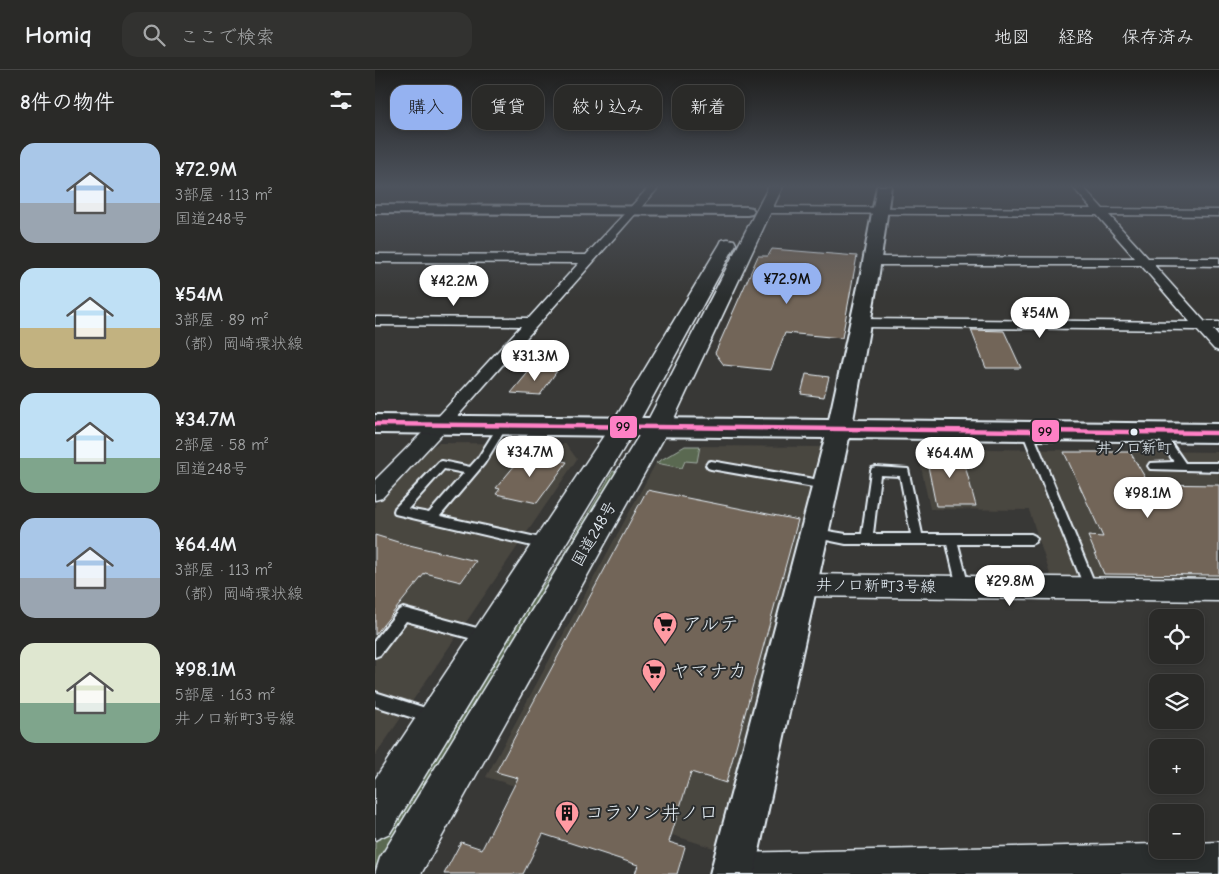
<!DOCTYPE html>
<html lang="ja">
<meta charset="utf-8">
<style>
body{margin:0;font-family:"Comic Neue","Klee One",sans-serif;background:#323230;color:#f1f3f6;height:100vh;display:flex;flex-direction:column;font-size:19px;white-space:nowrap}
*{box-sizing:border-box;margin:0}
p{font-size:16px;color:#a5a7a8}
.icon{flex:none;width:28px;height:28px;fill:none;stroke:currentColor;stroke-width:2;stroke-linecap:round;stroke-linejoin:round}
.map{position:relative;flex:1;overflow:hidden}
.panel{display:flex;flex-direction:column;background:#2a2a28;width:375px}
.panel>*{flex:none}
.banner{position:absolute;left:15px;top:15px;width:475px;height:45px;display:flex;gap:10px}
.buttons{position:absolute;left:774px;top:539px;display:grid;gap:10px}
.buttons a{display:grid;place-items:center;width:55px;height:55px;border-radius:10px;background:#2a2a28;box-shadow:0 2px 8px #0003,0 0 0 1px #464645;font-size:25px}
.price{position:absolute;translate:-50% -42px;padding:0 11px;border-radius:18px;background:#fff;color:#222;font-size:16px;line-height:32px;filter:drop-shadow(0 1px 2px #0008)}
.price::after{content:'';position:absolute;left:50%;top:30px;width:15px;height:11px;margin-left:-8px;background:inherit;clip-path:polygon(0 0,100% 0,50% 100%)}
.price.on{background:#95b2f1;color:#111}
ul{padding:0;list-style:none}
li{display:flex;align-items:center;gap:15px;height:125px;padding:0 20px}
li span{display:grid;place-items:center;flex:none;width:140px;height:100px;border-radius:15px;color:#555}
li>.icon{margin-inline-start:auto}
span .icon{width:60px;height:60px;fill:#fffc;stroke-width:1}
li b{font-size:21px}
h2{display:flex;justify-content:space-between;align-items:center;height:60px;padding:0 20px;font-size:21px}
.chip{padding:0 18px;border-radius:15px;background:#2a2a28;box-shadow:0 2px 8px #0003,0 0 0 1px #464645;font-size:18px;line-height:45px}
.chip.on{background:#95b2f1;color:#111}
header{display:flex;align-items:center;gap:30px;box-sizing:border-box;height:70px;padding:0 25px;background:#2a2a28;border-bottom:1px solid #464645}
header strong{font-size:24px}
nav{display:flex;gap:28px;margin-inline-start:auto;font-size:18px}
.search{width:350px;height:45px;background:#323230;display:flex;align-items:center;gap:12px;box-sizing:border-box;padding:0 18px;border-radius:15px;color:#a5a7a8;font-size:19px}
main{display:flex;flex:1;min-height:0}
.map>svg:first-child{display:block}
.built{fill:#494640}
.green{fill:#5a6951;stroke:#a1ada4}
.building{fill:#726558;stroke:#e8f1f8}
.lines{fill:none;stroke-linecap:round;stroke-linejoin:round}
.lane-casing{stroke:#e8f1f8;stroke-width:4}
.street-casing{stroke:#e8f1f8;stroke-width:3}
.secondary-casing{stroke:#e8f1f8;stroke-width:4}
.highway-casing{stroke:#e8f1f8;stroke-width:3}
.lane{fill:#2a2d2e;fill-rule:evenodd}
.street{fill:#2a2d2e;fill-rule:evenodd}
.secondary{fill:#2a2d2e;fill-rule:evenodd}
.highway{fill:#2a2d2e;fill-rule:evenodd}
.bus-1-casing{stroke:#2a2d2e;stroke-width:8}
.bus-1{stroke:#ff80c5;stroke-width:4.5}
.bus-dot{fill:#e8f1f8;stroke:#2a2d2e;stroke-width:2}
.labels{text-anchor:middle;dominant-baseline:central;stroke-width:4;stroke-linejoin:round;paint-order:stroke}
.bus-label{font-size:15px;fill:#e8f1f8;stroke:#2a2d2e}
.street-label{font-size:16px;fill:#e8f1f8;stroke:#2a2d2e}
.near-poi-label{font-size:19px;fill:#e8f1f8;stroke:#2a2d2e;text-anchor:start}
.line-badge{stroke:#2a2d2e;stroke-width:2}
.pale-badge-label{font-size:14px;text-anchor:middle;font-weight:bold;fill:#111}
</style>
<header>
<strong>Homiq</strong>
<div class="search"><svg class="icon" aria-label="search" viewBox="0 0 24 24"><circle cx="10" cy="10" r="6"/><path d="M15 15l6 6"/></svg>ここで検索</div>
<nav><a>地図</a><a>経路</a><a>保存済み</a></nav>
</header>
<main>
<section class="panel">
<h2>8件の物件<svg class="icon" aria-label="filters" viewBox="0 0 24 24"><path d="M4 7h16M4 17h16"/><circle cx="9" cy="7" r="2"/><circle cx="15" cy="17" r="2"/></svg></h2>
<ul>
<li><span style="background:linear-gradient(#a9c7e8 60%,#9aa5b1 0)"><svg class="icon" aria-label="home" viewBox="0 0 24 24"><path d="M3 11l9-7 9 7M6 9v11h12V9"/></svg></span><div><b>¥72.9M</b><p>3部屋 · 113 m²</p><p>国道248号</p></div></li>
<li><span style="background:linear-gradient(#bfe0f5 60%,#c2b280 0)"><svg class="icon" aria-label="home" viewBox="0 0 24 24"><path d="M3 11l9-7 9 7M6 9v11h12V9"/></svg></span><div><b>¥54M</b><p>3部屋 · 89 m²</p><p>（都）岡崎環状線</p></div></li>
<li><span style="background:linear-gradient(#bfe0f5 65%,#7fa58c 0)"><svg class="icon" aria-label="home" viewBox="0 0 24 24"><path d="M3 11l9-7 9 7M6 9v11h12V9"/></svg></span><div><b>¥34.7M</b><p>2部屋 · 58 m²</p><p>国道248号</p></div></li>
<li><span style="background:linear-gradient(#a9c7e8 60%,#9aa5b1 0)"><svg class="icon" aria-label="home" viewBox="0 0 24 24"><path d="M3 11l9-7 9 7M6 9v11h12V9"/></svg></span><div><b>¥64.4M</b><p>3部屋 · 113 m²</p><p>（都）岡崎環状線</p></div></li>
<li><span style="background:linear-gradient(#dfe7d0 60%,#7fa58c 0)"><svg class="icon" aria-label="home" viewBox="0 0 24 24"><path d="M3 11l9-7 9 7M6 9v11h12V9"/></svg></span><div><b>¥98.1M</b><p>5部屋 · 163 m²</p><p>井ノ口新町3号線</p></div></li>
</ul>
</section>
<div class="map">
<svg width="844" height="804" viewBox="0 0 844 804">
<rect width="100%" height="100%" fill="#383836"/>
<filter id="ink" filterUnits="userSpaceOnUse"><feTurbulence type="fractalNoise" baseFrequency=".02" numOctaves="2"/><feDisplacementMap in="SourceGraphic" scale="10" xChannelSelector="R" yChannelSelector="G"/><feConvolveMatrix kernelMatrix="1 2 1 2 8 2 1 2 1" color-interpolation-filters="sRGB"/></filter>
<g filter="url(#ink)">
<g class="built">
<path d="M 64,373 L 191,374 L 202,389 L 0,686 L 0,434 L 54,378 Z"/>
<path d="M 310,376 L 449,377 L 345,780 L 111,707 L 282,391 Z"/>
<path d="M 542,378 L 844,382 L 844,509 L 676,507 L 654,440 L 555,439 Z"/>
</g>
<g class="green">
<path d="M 310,376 L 325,376 L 322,392 L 310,391 L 307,398 L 281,393 Z"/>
<path d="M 238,401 L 243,402 L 0,801 L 0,773 L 101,610 L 181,497 Z"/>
</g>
<g class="building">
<path d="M 397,179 L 482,186 L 467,268 L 410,263 L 396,300 L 349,295 L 340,283 L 383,186 L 393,186 Z"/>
<path d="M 596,260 L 629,261 L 646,298 L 611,298 Z"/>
<path d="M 156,299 L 182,301 L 165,325 L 136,323 Z"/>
<path d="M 431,304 L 454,307 L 449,327 L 426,324 Z"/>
<path d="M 550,381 L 586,381 L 601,436 L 561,436 Z"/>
<path d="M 689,382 L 755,382 L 774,414 L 844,415 L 844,505 L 729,504 L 713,466 L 728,467 Z"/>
<path d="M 150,383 L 192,392 L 162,433 L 121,424 L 125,419 L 121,418 Z"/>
<path d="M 272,420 L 423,450 L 351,713 L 316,702 L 294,772 L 310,777 L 302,804 L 260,804 L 263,795 L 168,764 L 148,804 L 69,804 L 86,772 L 107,779 L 143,708 L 121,702 Z"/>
<path d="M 0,465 L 26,473 L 101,491 L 86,512 L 50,503 L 0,565 Z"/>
</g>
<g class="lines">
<defs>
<g id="lane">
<path d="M 128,352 L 133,355 L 109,394 L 65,446 L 170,469 L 174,470 L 176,474 L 174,478 L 170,479 L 20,444 L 19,441 L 20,438 L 64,392 L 67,391 L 95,397 L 103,388 L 125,353 ZM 69,399 L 89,403 L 54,443 L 33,439 Z"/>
<path d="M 652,358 L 657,361 L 722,519 L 720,523 L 716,525 L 712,523 L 710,519 L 647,361 Z"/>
<path d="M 785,360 L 788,361 L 810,393 L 844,393 L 844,401 L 775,399 L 773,396 L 775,393 L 799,392 L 780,363 Z"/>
<path d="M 336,391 L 450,411 L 454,412 L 455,415 L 454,418 L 450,419 L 336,399 L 333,398 L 331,395 L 333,392 Z"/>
<path d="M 501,397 L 533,399 L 547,464 L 656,464 L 660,466 L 662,469 L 660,472 L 656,474 L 583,474 L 594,517 L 592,521 L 588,523 L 584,521 L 582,517 L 572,474 L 471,474 L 437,467 L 435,464 L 437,461 L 441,459 L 471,464 L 487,464 L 496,401 L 497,398 ZM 505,405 L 525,406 L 536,464 L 498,464 Z"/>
<path d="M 28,538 L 109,560 L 114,561 L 115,566 L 114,571 L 109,572 L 31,551 L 5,585 L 0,587 L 0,570 L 24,540 Z"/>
<path d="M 0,622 L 63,642 L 65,647 L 63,652 L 58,654 L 0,636 Z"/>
</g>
<g id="street">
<path d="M 275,116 L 285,116 L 72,358 L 7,428 L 0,430 L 0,410 L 60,350 L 146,256 L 0,255 L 0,247 L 154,248 L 204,193 L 0,192 L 0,184 L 211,185 Z"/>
<path d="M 697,116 L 707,116 L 728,139 L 844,140 L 844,146 L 734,145 L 773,188 L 844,188 L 844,196 L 779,195 L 830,252 L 844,252 L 844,260 L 838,260 L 844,267 L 844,281 L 839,279 L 822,260 L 486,257 L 479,253 L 486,249 L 815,252 L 766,195 L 497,195 L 491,191 L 497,187 L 760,188 L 722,145 L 389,143 L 384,140 L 389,137 L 717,139 Z"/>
<path d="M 427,504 L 844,509 L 844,531 L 427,526 L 419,522 L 416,515 L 419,508 Z"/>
<path d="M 844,772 L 844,804 L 345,804 L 343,799 L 348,788 L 359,783 L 782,774 L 782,780 L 820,780 L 820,773 Z"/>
</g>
<g id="secondary">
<path d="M 502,116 L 516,116 L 504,203 L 478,350 L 844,354 L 844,372 L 474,368 L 379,804 L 335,804 L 450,368 L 0,363 L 0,345 L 454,350 L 486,203 Z"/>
<path d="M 0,135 L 372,137 L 377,138 L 379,141 L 377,144 L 372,145 L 0,143 Z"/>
</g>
<g id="highway">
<path d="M 394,116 L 408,116 L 295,357 L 46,804 L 0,804 L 5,788 L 271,354 Z"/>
<path d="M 353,169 L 359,170 L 361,174 L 258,363 L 15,763 L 0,770 L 0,709 L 240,349 L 345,174 L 347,170 Z"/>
</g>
</defs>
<use href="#lane" class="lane-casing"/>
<use href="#street" class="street-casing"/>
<use href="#secondary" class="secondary-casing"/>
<use href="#highway" class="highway-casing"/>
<use href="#lane" class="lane"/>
<use href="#street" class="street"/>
<use href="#secondary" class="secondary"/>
<use href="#highway" class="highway"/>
<defs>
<path id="bus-1" d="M 0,354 L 844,363"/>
</defs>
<use href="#bus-1" class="bus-1-casing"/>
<use href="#bus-1" class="bus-1"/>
</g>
</g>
<linearGradient id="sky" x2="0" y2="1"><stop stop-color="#1f1f1e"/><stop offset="0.51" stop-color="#4d535d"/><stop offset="1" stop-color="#4d535d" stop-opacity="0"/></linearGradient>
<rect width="844" height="228" fill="url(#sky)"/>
<defs>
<symbol id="supermarket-pin" viewBox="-11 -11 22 30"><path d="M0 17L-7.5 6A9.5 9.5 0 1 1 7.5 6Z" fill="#ff9aa2" stroke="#2a2d2e"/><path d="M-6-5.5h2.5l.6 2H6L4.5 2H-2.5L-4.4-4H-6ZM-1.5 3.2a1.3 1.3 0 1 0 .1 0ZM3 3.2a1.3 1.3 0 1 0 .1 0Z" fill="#111"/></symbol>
<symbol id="building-pin" viewBox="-11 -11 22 30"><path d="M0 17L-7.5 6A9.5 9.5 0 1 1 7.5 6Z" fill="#ff9aa2" stroke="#2a2d2e"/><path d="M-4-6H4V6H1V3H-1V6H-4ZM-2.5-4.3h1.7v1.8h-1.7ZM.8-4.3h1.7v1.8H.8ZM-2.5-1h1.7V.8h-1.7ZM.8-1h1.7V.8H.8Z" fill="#111"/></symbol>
</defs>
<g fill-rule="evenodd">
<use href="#supermarket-pin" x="276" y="540" width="28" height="38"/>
<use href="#supermarket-pin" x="265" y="587" width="28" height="38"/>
<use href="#building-pin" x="178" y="729" width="28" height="38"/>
</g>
<circle class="bus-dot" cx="759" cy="362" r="4.5"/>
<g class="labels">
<g class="bus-label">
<text x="759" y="378">井ノ口新町</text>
</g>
<g class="street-label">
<text transform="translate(219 464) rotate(-60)">国道248号</text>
<text transform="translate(501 516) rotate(1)">井ノ口新町3号線</text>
</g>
<g class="near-poi-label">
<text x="308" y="554">アルテ</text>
<text x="296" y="601">ヤマナカ</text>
<text x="210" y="743">コラソン井ノ口</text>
</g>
</g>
<g class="line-badge">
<rect x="234" y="345" width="29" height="24" rx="5" fill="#ff80c5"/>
<rect x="656" y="349" width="29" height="24" rx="5" fill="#ff80c5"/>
</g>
<g class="pale-badge-label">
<text x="248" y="361">99</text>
<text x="670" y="366">99</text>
</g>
</svg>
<div class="buttons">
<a><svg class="icon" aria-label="locate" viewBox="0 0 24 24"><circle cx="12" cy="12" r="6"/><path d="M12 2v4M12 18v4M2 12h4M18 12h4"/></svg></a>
<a><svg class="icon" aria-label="layers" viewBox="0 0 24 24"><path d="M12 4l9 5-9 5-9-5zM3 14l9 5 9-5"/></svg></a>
<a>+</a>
<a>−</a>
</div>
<b class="price on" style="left:412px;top:235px">¥72.9M</b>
<b class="price" style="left:79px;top:237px">¥42.2M</b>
<b class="price" style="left:665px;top:269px">¥54M</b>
<b class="price" style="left:160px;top:312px">¥31.3M</b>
<b class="price" style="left:155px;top:408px">¥34.7M</b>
<b class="price" style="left:575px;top:409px">¥64.4M</b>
<b class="price" style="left:773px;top:449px">¥98.1M</b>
<b class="price" style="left:635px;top:537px">¥29.8M</b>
<div class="banner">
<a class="chip on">購入</a>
<a class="chip">賃貸</a>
<a class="chip">絞り込み</a>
<a class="chip">新着</a>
</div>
</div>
</main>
